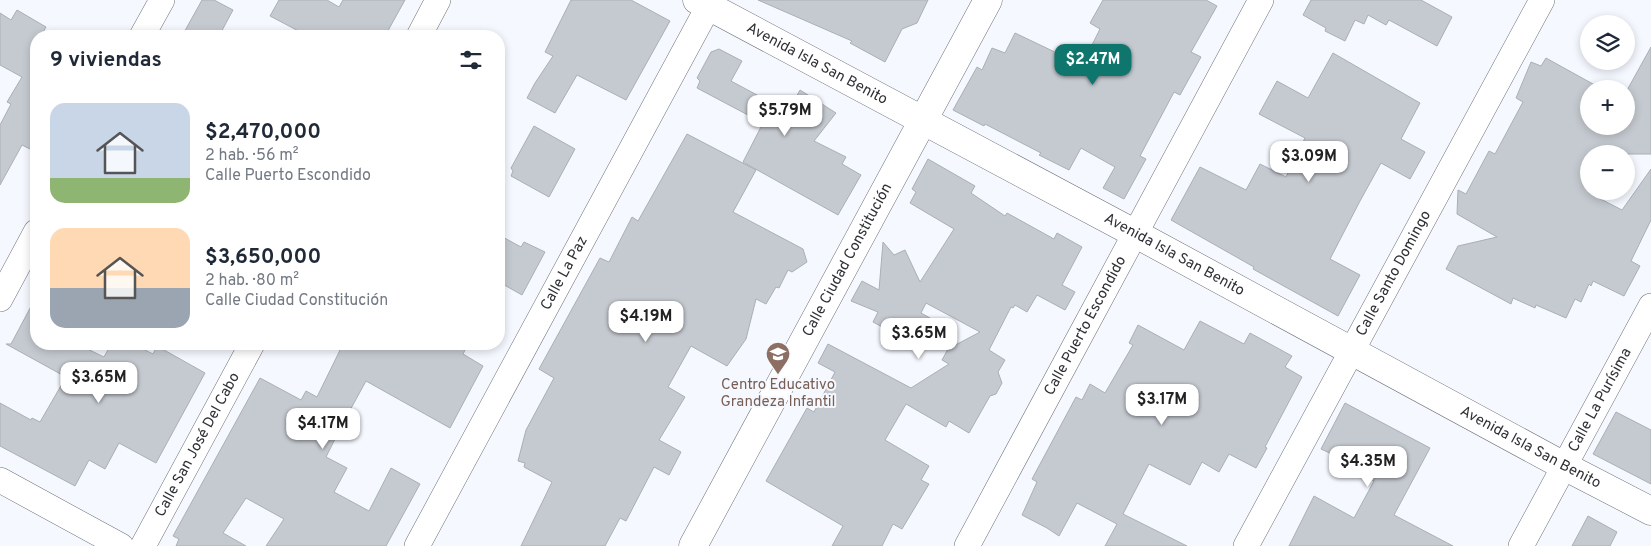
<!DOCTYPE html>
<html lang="es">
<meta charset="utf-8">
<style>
body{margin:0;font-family:Overpass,sans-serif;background:#f2f2f3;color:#1f2937;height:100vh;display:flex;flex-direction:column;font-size:19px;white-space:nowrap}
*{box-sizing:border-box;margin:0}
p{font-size:16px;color:#747a83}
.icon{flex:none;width:28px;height:28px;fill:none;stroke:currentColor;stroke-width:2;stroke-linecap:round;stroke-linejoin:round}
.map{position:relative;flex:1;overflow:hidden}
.sheet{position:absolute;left:30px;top:30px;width:475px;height:320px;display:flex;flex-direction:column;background:#fff;border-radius:20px;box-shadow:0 2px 8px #0003}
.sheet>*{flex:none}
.controls{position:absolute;left:1580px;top:15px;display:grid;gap:10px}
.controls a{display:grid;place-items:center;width:55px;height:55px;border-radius:50%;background:#fff;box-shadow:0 2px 8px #0003;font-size:25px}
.price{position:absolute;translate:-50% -42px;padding:0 11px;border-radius:10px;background:#fff;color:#222;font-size:16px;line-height:32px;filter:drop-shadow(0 1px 2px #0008)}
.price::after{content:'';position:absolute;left:50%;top:30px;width:15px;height:11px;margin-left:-8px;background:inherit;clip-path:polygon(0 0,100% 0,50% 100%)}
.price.active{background:#0f766e;color:#fff}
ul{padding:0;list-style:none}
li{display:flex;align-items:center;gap:15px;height:125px;padding:0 20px}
li span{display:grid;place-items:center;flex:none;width:140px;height:100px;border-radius:15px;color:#555}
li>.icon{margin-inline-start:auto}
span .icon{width:60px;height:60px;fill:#fffc;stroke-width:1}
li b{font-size:21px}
h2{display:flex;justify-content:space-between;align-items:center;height:60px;padding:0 20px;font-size:21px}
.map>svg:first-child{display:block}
.building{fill:#c5cad1;stroke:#aaafb5}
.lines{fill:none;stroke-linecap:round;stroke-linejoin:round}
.minor-casing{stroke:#6e7278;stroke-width:26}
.tertiary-casing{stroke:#6e7278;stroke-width:29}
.secondary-casing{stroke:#6e7278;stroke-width:29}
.minor{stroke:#fff;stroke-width:25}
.tertiary{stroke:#fff;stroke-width:28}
.secondary{stroke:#fff;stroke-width:28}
.labels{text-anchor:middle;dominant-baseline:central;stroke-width:4;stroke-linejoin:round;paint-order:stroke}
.street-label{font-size:15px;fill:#2f3134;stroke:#f5f9ff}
.education-label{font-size:15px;fill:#785e54;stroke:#f5f9ff}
</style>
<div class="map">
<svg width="1651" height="546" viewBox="0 0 1651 546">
<rect width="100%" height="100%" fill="#f5f9ff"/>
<g class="building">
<path d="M 202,0 L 214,0 L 233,10 L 219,36 L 182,36 Z"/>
<path d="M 279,0 L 327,0 L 339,7 L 343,0 L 405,0 L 385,36 L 308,36 L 270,16 Z"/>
<path d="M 571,0 L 631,0 L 670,21 L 626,100 L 577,75 L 555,113 L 527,98 L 535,83 L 553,56 L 545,52 Z"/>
<path d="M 758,0 L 928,0 L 917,23 L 902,29 L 885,62 L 850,43 L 852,41 Z"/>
<path d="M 1103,0 L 1206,0 L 1217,6 L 1191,52 L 1201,57 L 1180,95 L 1174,92 L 1140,156 L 1146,159 L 1124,199 L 1103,188 L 1115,167 L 1081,148 L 1069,170 L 1039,155 L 1041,153 L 985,124 L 984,126 L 953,110 L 977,67 L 982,70 L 992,48 L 1005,53 L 1015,33 L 1082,65 L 1100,29 L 1090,23 Z"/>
<path d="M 1311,0 L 1421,0 L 1452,17 L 1437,46 L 1389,20 L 1386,25 L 1368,15 L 1364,24 L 1355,20 L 1345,41 L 1325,31 L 1326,28 L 1303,15 Z"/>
<path d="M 17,10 L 46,27 L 41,36 L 36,36 L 36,152 L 22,145 L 0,185 L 0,125 L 11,104 L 7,102 L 22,77 L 0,65 L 0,13 L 11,20 Z"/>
<path d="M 1651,47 L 1651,154 L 1589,154 L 1589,193 L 1622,210 L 1651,169 L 1651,220 L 1631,261 L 1640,266 L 1624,296 L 1593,281 L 1591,286 L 1589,284 L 1581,302 L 1575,299 L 1566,318 L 1536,305 L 1535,308 L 1513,298 L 1511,304 L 1446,269 L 1458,246 L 1497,237 L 1457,214 L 1458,190 L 1466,194 L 1489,151 L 1495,154 L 1523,102 L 1516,98 L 1531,62 L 1541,66 L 1546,58 L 1602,89 L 1589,89 L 1589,126 L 1626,126 L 1626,92 Z"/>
<path d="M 719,49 L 742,61 L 731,81 L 770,102 L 772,98 L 790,108 L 800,90 L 836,113 L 814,141 L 846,157 L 842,164 L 861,175 L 838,215 L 743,162 L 763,123 L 697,88 L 700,81 L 697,78 L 711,52 Z"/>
<path d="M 1333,53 L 1420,103 L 1401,139 L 1425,152 L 1410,179 L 1381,163 L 1360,201 L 1330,259 L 1360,275 L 1338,316 L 1253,269 L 1254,267 L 1171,220 L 1200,167 L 1246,190 L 1260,164 L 1286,177 L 1305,138 L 1259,114 L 1277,81 L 1308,98 Z"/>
<path d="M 534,126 L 575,149 L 549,197 L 511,176 L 513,171 L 511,168 Z"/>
<path d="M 687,134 L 756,170 L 733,212 L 803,249 L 807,262 L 792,272 L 788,270 L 779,288 L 776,287 L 766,304 L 756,299 L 746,339 L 727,366 L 691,346 L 668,387 L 685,397 L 659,440 L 681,452 L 669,475 L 654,467 L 626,521 L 620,518 L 605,546 L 521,546 L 552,482 L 524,467 L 525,463 L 518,461 L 526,430 L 554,378 L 539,369 L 600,258 L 609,262 L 632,217 L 638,221 Z"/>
<path d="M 928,159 L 975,186 L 971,193 L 1005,216 L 1007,213 L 1054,239 L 1057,233 L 1082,247 L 1062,285 L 1075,292 L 1065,310 L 1037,295 L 1027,312 L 1015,305 L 1013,308 L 1011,307 L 989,350 L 1005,360 L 998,372 L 1002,383 L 996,394 L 990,396 L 969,433 L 949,421 L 946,427 L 906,404 L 885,440 L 929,466 L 921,480 L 929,484 L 902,529 L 893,524 L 882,546 L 832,546 L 843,526 L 766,481 L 807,408 L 814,412 L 835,372 L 818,363 L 828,344 L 911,388 L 949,364 L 942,360 L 948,349 L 980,332 L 926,303 L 921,313 L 930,318 L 924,330 L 914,326 L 906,340 L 873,322 L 878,312 L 851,301 L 862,281 L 879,290 L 883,242 L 894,255 L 905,250 L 920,282 L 954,229 L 910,203 L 916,192 L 912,189 Z"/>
<path d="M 499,235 L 521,247 L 524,242 L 545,252 L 522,295 L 499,282 Z"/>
<path d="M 36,297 L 36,344 L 77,344 L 104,357 L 111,344 L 133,344 L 153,354 L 157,346 L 205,373 L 156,463 L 119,443 L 105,469 L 89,460 L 75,486 L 0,446 L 0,403 L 31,420 L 32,418 L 40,422 L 66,377 L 6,344 L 11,344 Z"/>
<path d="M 1200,321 L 1244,344 L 1250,333 L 1292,356 L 1285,367 L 1302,377 L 1265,447 L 1267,448 L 1256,468 L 1229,454 L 1219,472 L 1202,462 L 1190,485 L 1149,464 L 1123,514 L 1187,546 L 1105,546 L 1117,524 L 1077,503 L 1059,536 L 1047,528 L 1022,515 L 1037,482 L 1032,479 L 1076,397 L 1082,400 L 1090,384 L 1105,393 L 1133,345 L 1129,343 L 1138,325 L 1184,350 Z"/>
<path d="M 343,344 L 468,344 L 463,354 L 483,366 L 450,428 L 366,381 L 343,423 L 326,457 L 347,468 L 334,492 L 369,511 L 391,468 L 420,484 L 386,546 L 266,546 L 284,519 L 246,498 L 223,533 L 246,546 L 176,546 L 179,539 L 173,536 L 260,378 L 301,400 L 306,391 L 317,397 Z"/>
<path d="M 1345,403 L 1430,448 L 1394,515 L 1453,546 L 1289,546 L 1314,496 L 1354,518 L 1374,481 L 1335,460 L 1338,457 L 1321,449 Z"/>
<path d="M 1616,412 L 1651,430 L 1651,484 L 1593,454 Z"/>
<path d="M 1588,516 L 1617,532 L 1610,546 L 1572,546 Z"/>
</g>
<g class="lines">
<defs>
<g id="minor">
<path d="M 142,36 L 162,0"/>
<path d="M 419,36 L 438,0"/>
<path d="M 0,299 L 36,232"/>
<path d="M 0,480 L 121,546"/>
<path id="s1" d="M 143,546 L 252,344"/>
<path id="s2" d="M 417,546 L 712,0"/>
<path id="s3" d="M 967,546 L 1261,0"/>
<path id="s4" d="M 1246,546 L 1542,0"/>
<path id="s5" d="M 1521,546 L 1651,306"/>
</g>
<g id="tertiary">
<path id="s6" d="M 693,546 L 988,0"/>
</g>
<g id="secondary">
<path id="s7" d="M 697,0 L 1136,234 L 1564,466 L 1651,511"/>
</g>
</defs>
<use href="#minor" class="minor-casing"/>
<use href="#tertiary" class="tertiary-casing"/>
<use href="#secondary" class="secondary-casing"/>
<use href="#minor" class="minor"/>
<use href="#tertiary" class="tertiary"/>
<use href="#secondary" class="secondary"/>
</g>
<defs>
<symbol id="school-pin" viewBox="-11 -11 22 30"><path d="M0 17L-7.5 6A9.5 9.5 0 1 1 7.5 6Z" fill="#8d6e63" stroke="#f5f9ff"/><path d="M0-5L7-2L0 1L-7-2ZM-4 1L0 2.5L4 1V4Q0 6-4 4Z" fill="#fff"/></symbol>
</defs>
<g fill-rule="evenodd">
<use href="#school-pin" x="764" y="340" width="28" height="38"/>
</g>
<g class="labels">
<g class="street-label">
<text stroke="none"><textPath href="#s7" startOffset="136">Avenida Isla San Benito</textPath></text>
<text stroke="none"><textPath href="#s7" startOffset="541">Avenida Isla San Benito</textPath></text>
<text stroke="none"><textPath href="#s6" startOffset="325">Calle Ciudad Constitución</textPath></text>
<text stroke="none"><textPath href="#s2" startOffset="310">Calle La Paz</textPath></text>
<text stroke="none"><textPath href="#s4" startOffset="310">Calle Santo Domingo</textPath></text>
<text stroke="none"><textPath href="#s3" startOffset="250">Calle Puerto Escondido</textPath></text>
<text stroke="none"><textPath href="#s5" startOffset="166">Calle La Purísima</textPath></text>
<text stroke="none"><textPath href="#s1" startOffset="115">Calle San José Del Cabo</textPath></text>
<text stroke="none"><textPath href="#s7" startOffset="946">Avenida Isla San Benito</textPath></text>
</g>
<g class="education-label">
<text x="778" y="385">Centro Educativo<tspan x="778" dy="17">Grandeza Infantil</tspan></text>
</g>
</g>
</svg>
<div class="controls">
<a><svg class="icon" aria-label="layers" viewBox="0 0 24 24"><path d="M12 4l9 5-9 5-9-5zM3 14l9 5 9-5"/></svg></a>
<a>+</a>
<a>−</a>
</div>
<b class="price active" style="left:1093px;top:86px">$2.47M</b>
<b class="price" style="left:785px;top:137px">$5.79M</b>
<b class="price" style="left:1309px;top:183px">$3.09M</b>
<b class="price" style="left:646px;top:343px">$4.19M</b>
<b class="price" style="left:919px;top:360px">$3.65M</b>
<b class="price" style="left:99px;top:404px">$3.65M</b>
<b class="price" style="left:1162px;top:426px">$3.17M</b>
<b class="price" style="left:323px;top:450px">$4.17M</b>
<b class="price" style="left:1368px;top:488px">$4.35M</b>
<section class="sheet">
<h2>9 viviendas<svg class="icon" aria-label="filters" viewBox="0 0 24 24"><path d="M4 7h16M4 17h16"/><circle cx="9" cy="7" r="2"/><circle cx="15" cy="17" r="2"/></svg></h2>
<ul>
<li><span style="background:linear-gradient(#c9d6e8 75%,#8fb573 0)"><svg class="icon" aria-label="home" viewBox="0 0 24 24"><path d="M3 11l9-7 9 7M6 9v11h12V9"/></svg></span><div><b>$2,470,000</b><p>2 hab. · 56 m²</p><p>Calle Puerto Escondido</p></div></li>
<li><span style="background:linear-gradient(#ffd9b3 60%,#9aa5b1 0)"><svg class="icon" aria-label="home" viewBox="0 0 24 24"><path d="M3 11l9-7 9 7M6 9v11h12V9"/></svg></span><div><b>$3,650,000</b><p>2 hab. · 80 m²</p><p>Calle Ciudad Constitución</p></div></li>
</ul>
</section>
</div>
